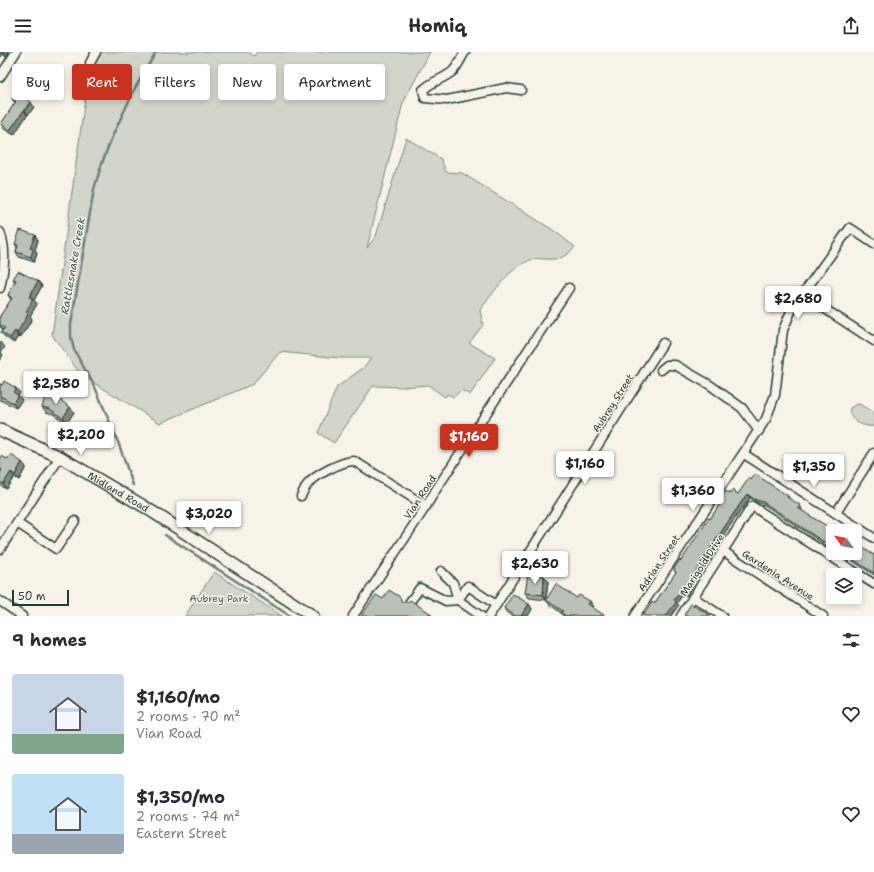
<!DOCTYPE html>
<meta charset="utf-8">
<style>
body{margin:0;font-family:"Shantell Sans",sans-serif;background:#f2f2f3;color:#2b2b33;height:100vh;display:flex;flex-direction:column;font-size:15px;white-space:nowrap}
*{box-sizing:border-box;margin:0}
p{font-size:13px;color:#7c7c81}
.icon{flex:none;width:22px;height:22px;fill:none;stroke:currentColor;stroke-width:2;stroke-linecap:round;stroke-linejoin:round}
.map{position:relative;height:564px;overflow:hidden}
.sheet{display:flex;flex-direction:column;background:#fff;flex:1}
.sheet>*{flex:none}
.hud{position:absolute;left:12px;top:12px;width:400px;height:36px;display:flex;gap:8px}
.needle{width:26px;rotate:303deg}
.buttons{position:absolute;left:826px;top:472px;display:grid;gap:8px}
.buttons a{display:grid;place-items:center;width:36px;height:36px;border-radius:4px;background:#fff;box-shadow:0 2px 6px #0003;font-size:20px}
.scale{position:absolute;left:12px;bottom:10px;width:57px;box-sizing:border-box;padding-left:4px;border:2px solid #1f3d34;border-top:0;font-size:11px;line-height:14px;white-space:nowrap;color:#1f3d34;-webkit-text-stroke:3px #f7f3e8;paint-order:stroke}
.price{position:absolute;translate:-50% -34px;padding:0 9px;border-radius:4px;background:#fff;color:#222;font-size:13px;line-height:26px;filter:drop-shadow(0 1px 2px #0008)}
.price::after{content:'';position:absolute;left:50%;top:24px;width:12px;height:9px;margin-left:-6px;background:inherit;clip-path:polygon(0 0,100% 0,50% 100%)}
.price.active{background:#c8321e;color:#fff}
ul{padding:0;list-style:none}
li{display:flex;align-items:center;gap:12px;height:100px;padding:0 12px}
li span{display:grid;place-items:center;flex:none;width:112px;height:80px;border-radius:4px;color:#555}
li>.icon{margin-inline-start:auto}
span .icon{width:48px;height:48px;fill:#fffc;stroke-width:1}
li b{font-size:17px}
h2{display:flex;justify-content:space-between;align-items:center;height:48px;padding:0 12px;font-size:17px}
.chip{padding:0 14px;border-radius:4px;background:#fff;box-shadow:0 2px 6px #0003;font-size:14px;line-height:36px}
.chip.active{background:#c8321e;color:#fff}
header{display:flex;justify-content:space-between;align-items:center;height:52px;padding:0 12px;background:#fff;font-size:18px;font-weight:700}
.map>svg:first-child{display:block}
.green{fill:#d3d5ca;stroke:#79897f}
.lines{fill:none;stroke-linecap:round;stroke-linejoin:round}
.stream{stroke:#6f8077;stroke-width:2.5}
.minor-casing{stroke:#1f3d34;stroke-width:11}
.major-casing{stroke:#1f3d34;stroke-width:14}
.minor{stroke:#f7f3e8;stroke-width:8}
.major{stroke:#f7f3e8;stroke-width:11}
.wall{fill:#a1a69d;stroke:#1f3d34}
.shaded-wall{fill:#83877f;stroke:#1f3d34}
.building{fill:#bbc1b6;stroke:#1f3d34}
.labels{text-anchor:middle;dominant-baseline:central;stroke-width:3;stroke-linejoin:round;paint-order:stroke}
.street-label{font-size:10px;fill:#1f3d34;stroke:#f7f3e8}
.park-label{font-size:10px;fill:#435b52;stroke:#f7f3e8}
.water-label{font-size:11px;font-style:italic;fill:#405950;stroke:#f7f3e8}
</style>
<header><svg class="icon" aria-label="menu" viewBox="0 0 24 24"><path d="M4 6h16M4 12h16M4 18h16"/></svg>Homiq<svg class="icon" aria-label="share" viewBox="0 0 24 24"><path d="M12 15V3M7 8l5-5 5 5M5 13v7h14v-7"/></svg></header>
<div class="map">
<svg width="874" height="564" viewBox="0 0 874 564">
<rect width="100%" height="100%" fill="#f7f3e8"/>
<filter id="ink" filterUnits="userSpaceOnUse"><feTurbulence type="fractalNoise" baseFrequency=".025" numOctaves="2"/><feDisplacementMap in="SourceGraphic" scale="8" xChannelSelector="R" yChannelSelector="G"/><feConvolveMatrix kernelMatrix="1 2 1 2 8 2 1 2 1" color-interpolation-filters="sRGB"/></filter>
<g filter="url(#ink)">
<g class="green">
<path d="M 97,0 L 248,0 L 254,4 L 257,0 L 430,0 L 403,51 L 367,196 L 376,184 L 406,86 L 441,107 L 446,120 L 462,121 L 553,178 L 575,195 C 565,205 560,208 546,207 C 542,207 537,206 533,207 C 509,215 495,239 480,258 L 483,273 L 469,291 L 495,306 L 470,343 L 461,338 L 454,345 L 447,342 L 445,345 L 428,333 L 401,335 L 373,334 L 334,391 L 318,381 L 337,335 L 363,316 L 371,306 L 340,306 L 280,300 L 253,332 L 160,371 L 81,323 L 52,283 L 90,11 Z"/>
<path d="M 857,352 L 861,353 L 874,361 L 874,374 C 864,376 847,368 850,356 Z"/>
<path d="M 214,520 L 282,564 L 185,564 Z"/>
</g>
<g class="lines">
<g class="stream">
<path d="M 133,433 L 118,390 L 95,335 L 74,298 L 71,285 L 71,273 L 94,137 L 102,111 L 112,85 L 135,36 L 156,0"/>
<path d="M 165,483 L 290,564"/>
</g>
<defs>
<g id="minor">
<path d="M 465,0 C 461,6 458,14 453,19 C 444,27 432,29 423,38 L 425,46 L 447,48 L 506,36 L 521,38"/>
<path d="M 90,11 L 96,0"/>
<path d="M 0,25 L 16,0"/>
<path d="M 0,180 C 7,198 4,218 0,236"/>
<path d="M 802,242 L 874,289"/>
<path d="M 661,318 L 667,313 L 675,313 L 710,333 L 742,356 L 759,379"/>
<path d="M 744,402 L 874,486"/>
<path d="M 301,444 C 303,440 305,436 307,433 C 315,423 342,409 354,409 L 426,454"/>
<path d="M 836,461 L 874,401"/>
<path d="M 17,471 L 56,497 L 75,469"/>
<path d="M 0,497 L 60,405"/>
<path d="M 723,499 L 823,564"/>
<path d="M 693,545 L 722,564"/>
<path d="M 0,549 L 22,564"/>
<path d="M 409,551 L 420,536 L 446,549 L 458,548 L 453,531 L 441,519"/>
<path d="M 353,564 L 425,456 L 437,436 L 569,236"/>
<path d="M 481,564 L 458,548 L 468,534 L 496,553"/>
<path d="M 489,564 L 663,291"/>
<path d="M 635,564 L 766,367 L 775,343 L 783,278 L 792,257 L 850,176 L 874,192"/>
<path d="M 681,564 L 752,454 L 874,532"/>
</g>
<g id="major">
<path id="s1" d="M 0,378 L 60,405 L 145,455 L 313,564"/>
</g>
</defs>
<use href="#minor" class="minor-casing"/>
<use href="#major" class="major-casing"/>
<use href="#minor" class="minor"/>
<use href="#major" class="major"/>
</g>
<g class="wall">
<path d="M 0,0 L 9,0 L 6,5 Z"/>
<path d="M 12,47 L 34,55 L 28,63 L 27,63 L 14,83 L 4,77 L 1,72 L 15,51 Z"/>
<path d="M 35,183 L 38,188 L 35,198 L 37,202 L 34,210 L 19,205 L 16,200 L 17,195 L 15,192 Z"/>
<path d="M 13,227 L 38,229 L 42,234 L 34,248 L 37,252 L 30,264 L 32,267 L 31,269 L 20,286 L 18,284 L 14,291 L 5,285 L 1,280 L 3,277 L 0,275 L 0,264 L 11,248 L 8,243 L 15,230 Z"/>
<path d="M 0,332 L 20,341 L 18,343 L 22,348 L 16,356 L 0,348 Z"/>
<path d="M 42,355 L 74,360 L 67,371 L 53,362 L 46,360 Z"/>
<path d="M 0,407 L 7,407 L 26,415 L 19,428 L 14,425 L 6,437 L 0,433 L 0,421 L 1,419 L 0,419 Z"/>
<path d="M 751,428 L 788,444 L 789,447 L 802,457 L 801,458 L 833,479 L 833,499 L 826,494 L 824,492 L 766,454 L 757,450 L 750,446 L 721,486 L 686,544 L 683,542 L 677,551 L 679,553 L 654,552 L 676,521 L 674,518 L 681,509 L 710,467 L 723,448 L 721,446 L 730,442 L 738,442 Z"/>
<path d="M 837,501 L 855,501 L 874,503 L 874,523 L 845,504 L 843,505 Z"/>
<path d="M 544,524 L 548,529 L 546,547 L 577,546 L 593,554 L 592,556 L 605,564 L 563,564 L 561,561 L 549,552 L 546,548 L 529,546 L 525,541 Z"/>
<path d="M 529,552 L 532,557 L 528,564 L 511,564 L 507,561 L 504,556 Z"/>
</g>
<g class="shaded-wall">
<path d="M 0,0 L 1,0 L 3,2 L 0,6 Z"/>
<path d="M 3,0 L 9,0 L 6,5 Z"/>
<path d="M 31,50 L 34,55 L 28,63 L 25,58 Z"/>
<path d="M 24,58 L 27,63 L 14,83 L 10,78 Z"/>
<path d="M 35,183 L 38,188 L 35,198 L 37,202 L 34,210 L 31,205 L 30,196 Z"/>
<path d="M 38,229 L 42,234 L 34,248 L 37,252 L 30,264 L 32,267 L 31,269 L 20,286 L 17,281 L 29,245 Z"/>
<path d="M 15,279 L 18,284 L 14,291 L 10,286 Z"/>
<path d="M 1,290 L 5,295 L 1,300 L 3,303 L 0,308 L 0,292 Z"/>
<path d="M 16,336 L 20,341 L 18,343 L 22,348 L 16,356 L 13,351 L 13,340 Z"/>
<path d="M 70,355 L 74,360 L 67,371 L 63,366 Z"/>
<path d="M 22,410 L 26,415 L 19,428 L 15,423 Z"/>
<path d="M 11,420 L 14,425 L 6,437 L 3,432 Z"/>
<path d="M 747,442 L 750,446 L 721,486 L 686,544 L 683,540 L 719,483 Z"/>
<path d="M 800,453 L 802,457 L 800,459 L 798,456 Z"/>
<path d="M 544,524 L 548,529 L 546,548 L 543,543 Z"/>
<path d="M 681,539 L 683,542 L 677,551 L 679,553 L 671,564 L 666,564 L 674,548 Z"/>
<path d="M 590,549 L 593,554 L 591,557 L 588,552 Z"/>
<path d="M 529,552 L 532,557 L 528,564 L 521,564 Z"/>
<path d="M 430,561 L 432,564 L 428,564 Z"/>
</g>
<g class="building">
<path d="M 17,39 L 31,50 L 25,58 L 24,58 L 10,78 L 1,72 L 16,49 L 12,47 Z"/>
<path d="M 20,178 L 35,183 L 30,196 L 33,197 L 31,205 L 16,200 L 18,193 L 15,192 Z"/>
<path d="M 18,219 L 38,229 L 29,245 L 33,247 L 26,260 L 28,262 L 27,264 L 17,281 L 15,279 L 10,286 L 1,280 L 5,276 L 0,273 L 0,264 L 12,246 L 8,243 L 16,228 L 13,227 Z"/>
<path d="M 4,329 L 16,336 L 13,340 L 18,343 L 13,351 L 0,344 L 0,332 L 2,333 Z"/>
<path d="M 47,342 L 54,344 L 70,355 L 63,366 L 50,357 L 42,355 L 46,343 Z"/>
<path d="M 11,403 L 22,410 L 15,423 L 11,420 L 3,432 L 0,430 L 0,421 L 2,418 L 0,416 L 0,407 L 2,404 L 7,407 Z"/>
<path d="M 755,422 L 788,444 L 787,445 L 800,453 L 798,456 L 815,467 L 829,475 L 831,473 L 841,479 L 833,479 L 833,496 L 823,490 L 824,490 L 763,450 L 754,447 L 747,442 L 719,483 L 683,540 L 681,539 L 674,548 L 676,550 L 666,564 L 643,564 L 652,550 L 654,552 L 676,520 L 674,518 L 675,515 L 680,508 L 681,509 L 709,466 L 710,467 L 723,447 L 721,446 L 726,439 L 730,442 L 732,438 L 738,442 L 749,426 L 751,428 Z"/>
<path d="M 855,491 L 874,503 L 874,521 L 843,501 L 855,501 Z"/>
<path d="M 528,522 L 544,524 L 543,543 L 525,541 Z"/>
<path d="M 556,532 L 577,546 L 579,543 L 590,549 L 588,552 L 605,564 L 566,564 L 561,561 L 563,559 L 546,548 Z"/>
<path d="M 389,538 L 400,545 L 402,550 L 408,550 L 410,548 L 430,561 L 428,564 L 361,564 L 376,543 L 383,547 Z"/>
<path d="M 513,542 L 529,552 L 521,564 L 515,564 L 504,556 Z"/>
<path d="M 691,552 L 711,564 L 685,564 L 684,563 Z"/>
</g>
</g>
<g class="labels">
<g class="street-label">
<text transform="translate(613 351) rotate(-57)">Aubrey Street</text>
<text stroke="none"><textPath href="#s1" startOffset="134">Midland Road</textPath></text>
<text transform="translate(420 445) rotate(-57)">Vian Road</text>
<text transform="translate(659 511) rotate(-56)">Adrian Street</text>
<text transform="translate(702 513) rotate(-57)">Marigold Drive</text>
<text transform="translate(778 523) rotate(33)">Gardenia Avenue</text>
</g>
<g class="park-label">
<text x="219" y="546">Aubrey Park</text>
</g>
<g class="water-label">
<text transform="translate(73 214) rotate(-80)">Rattlesnake Creek</text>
</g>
</g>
</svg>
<div class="buttons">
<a><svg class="needle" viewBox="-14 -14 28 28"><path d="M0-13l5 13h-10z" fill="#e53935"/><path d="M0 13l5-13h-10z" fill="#7c7c81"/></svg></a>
<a><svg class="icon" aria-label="layers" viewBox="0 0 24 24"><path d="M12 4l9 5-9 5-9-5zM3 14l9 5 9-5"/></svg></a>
</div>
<div class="scale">50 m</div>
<b class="price" style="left:798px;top:268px">$2,680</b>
<b class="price" style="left:56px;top:353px">$2,580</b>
<b class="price" style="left:81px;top:404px">$2,200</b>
<b class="price active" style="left:469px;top:406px">$1,160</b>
<b class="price" style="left:585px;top:433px">$1,160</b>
<b class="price" style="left:814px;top:436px">$1,350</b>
<b class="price" style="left:693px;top:460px">$1,360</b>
<b class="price" style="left:209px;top:483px">$3,020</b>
<b class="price" style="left:535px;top:533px">$2,630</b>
<div class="hud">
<a class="chip">Buy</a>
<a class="chip active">Rent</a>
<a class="chip">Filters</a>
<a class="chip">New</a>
<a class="chip">Apartment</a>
</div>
</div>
<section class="sheet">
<h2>9 homes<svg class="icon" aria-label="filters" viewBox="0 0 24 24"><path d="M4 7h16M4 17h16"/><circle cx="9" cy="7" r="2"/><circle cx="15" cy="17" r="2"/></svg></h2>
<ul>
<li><span style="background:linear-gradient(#c9d6e8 75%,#7fa58c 0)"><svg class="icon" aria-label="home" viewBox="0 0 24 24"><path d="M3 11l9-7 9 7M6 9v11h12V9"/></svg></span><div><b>$1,160/mo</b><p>2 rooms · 70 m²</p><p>Vian Road</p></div><svg class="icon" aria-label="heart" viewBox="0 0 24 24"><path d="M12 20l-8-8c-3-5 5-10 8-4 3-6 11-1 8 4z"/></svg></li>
<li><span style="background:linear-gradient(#bfe0f5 75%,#9aa5b1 0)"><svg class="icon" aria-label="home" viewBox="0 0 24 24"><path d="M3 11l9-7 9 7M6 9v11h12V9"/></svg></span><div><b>$1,350/mo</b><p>2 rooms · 74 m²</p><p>Eastern Street</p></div><svg class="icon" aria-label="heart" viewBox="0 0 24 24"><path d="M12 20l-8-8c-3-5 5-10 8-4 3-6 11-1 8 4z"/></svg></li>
</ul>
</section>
